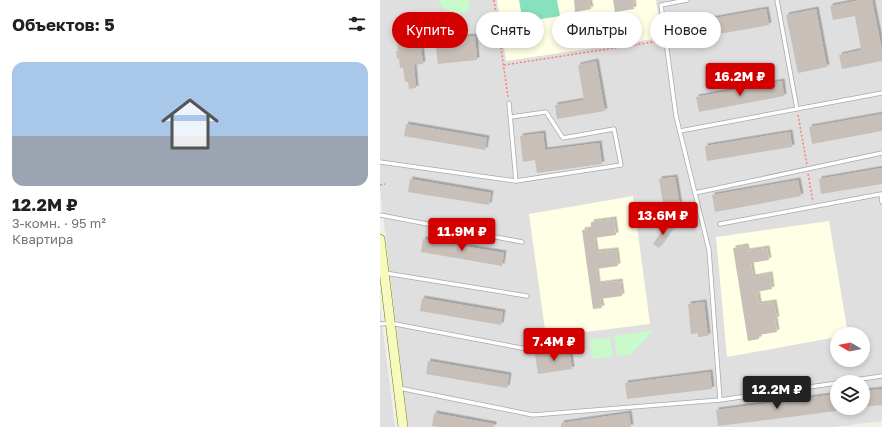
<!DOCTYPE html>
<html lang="ru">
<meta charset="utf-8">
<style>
body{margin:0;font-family:"Golos Text",sans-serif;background:#f2f2f2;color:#202124;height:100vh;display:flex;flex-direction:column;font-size:15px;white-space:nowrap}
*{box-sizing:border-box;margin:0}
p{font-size:13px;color:#757577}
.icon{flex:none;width:22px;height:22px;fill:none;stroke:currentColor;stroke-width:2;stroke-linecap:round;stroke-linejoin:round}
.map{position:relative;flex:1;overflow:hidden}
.details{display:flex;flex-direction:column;background:#fff;width:380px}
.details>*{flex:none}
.guide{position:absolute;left:12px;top:12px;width:380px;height:36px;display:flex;gap:8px}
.needle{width:26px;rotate:280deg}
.buttons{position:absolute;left:450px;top:327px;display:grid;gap:8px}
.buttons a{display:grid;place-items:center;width:40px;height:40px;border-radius:50%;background:#fff;box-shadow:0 2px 6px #0003;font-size:20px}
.price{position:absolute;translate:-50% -34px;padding:0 9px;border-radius:4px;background:#d40000;color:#fff;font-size:13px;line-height:26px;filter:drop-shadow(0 1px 2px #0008)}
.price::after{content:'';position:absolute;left:50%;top:24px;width:12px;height:9px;margin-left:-6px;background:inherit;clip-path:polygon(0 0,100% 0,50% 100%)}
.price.on{background:#222;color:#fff}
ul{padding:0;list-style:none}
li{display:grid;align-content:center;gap:8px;height:212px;padding:0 12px}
li span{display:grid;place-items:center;height:124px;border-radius:12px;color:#555}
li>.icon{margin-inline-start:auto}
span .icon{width:72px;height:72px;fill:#fffc;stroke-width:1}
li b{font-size:17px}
h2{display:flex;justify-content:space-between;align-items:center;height:48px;padding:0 12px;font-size:17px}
.tag{padding:0 14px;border-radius:18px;background:#fff;box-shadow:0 2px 6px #0003;font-size:14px;line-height:36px}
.tag.on{background:#d40000;color:#fff}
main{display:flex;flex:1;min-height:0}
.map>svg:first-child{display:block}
.residential{fill:#e0dfdf;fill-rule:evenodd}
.education{fill:#ffffe5}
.park{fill:#c8facc}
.pitch{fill:#88e0be}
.building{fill:#c7bfb8;filter:url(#shadow)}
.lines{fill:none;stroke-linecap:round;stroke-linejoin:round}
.lane-casing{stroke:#a9a9a9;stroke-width:5}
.secondary-casing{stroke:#707d05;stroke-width:10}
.path{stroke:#fa8072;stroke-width:1.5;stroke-dasharray:2 2;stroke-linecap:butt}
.lane{stroke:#fff;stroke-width:3.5}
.secondary{stroke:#f7fabf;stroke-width:9}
</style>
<main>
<section class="details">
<h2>Объектов: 5<svg class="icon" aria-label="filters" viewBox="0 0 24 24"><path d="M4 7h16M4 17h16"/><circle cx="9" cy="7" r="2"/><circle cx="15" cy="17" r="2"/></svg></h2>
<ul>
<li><span style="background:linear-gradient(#a9c7e8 60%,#9aa5b1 0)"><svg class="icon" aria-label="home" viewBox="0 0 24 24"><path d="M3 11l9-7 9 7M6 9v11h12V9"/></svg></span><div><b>12.2M ₽</b><p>3-комн. · 95 m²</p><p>Квартира</p></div></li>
</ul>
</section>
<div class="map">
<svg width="502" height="427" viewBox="0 0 502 427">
<defs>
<filter id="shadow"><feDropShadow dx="2.5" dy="-2.5" stdDeviation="0" flood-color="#0004"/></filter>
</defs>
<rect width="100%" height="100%" fill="#f2efe9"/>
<g class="residential">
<path d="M 0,0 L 502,0 L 502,421 L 453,427 L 28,427 L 0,190 ZM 457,334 L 483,334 L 483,360 L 457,360 ZM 457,382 L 483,382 L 483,408 L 457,408 Z"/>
<path d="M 0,307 L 15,427 L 0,427 Z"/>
</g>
<g class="education">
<path d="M 117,0 L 276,0 L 281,38 L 126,61 Z"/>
<path d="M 253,196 L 270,324 L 166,337 L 149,214 Z"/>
<path d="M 449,221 L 468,334 L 457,334 L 457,337 L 347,357 L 336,237 Z"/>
</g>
<g class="park">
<path d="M 58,0 L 89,0 L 89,11 L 76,14 L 63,8 Z"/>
<path d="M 274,330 L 251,354 L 237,356 L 234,336 Z"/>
<path d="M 230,337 L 233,356 L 213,359 L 210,340 Z"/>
</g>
<path class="pitch" d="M 139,0 L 177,0 L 180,16 L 143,22 Z"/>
<g class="building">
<path d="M 194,0 L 209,0 L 211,9 L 195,12 Z"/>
<path d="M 233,0 L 253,0 L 254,9 L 235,12 Z"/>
<path d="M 480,0 L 492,0 L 502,50 L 502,61 L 462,69 L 459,55 L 481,50 L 475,16 L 453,20 L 450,6 Z"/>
<path d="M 386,9 L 389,25 L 305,40 L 302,24 Z"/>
<path d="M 436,9 L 447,67 L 418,73 L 406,15 Z"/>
<path d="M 31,16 L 33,38 L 40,37 L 43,64 L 34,65 L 36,88 L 29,89 L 28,82 L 25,82 L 23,68 L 20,68 L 19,59 L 17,59 L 16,51 L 18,51 L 17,40 L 19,40 L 18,24 L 21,24 L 21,17 Z"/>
<path d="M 95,36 L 97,60 L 58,64 L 55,40 Z"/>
<path d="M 216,61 L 225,111 L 177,119 L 175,105 L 204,100 L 198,65 Z"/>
<path d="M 402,81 L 404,96 L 319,112 L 316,97 Z"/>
<path d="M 502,114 L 502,131 L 432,144 L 429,127 Z"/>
<path d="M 26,124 L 107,138 L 105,150 L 24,136 Z"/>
<path d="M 410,132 L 412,147 L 327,161 L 325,146 Z"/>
<path d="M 163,133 L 165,150 L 219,143 L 222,164 L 157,173 L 155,160 L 143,162 L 140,136 Z"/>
<path d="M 502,168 L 502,184 L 441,194 L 439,179 Z"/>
<path d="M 295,177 L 301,212 L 285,214 L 279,179 Z"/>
<path d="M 30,179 L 111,193 L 109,205 L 28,192 Z"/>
<path d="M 418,180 L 421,196 L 335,212 L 332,195 Z"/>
<path d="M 234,219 L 236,235 L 214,238 L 216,252 L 236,250 L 238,266 L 216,269 L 218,284 L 240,281 L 242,296 L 220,299 L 222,308 L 213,309 L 202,230 L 211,229 L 211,222 Z"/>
<path d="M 287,224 L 293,228 L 279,248 L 273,244 Z"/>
<path d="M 43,239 L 124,253 L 122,266 L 41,252 Z"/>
<path d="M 366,246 L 367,251 L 387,248 L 389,260 L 371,263 L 373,277 L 390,274 L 392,289 L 377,292 L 379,304 L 394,302 L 397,319 L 395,319 L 397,332 L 379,335 L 379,339 L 368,341 L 353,248 Z"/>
<path d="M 42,298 L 123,312 L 121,325 L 40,311 Z"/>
<path d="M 324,302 L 328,336 L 318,337 L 318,333 L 311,334 L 308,304 Z"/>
<path d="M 189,349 L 192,369 L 158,374 L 155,354 Z"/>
<path d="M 48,361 L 129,375 L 127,388 L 46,374 Z"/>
<path d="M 330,372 L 332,389 L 247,399 L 245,383 Z"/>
<path d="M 502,389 L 502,405 L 483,407 L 483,391 Z"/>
<path d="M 457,394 L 457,411 L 338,426 L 336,410 Z"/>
<path d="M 54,413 L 114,424 L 114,427 L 59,427 L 52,426 Z"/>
<path d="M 249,413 L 251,427 L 181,427 L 181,423 Z"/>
</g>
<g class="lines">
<defs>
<g id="lane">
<path d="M 307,0 L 281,5 L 296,116 L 329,250 L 340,400"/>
<path d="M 397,0 L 417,109"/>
<path d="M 129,103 L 136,181"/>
<path d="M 300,131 L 502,93"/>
<path d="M 0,162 L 136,181 L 241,165 L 234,129 L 183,138 L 166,112 L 131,117"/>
<path d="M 315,193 L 502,153"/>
<path d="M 0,215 L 142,242"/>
<path d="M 340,224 L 501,194 L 502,202"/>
<path d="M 5,273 L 147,296"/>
<path d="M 0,324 L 10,323 L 152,350"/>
<path d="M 461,382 L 502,376"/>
<path d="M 19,388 L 153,415 L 340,400 L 457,383"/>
</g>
<path id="secondary" d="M 0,239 L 23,427"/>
</defs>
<use href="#lane" class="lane-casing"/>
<use href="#secondary" class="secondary-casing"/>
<g class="path">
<path d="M 114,0 L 128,97"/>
<path d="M 124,65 L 280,41"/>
<path d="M 418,115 L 427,165"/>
<path d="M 428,174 L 433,202"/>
<path d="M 0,185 L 5,184"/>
</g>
<use href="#lane" class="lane"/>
<use href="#secondary" class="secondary"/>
</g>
</svg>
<div class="buttons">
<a><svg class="needle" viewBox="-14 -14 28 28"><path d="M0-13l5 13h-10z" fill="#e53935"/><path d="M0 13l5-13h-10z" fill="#757577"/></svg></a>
<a><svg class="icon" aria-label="layers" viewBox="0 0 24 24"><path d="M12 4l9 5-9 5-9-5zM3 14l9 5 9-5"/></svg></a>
</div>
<b class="price" style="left:360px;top:97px">16.2M ₽</b>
<b class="price" style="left:283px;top:236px">13.6M ₽</b>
<b class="price" style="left:82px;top:252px">11.9M ₽</b>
<b class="price" style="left:174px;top:362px">7.4M ₽</b>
<b class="price on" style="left:397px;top:410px">12.2M ₽</b>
<div class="guide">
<a class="tag on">Купить</a>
<a class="tag">Снять</a>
<a class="tag">Фильтры</a>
<a class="tag">Новое</a>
</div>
</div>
</main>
